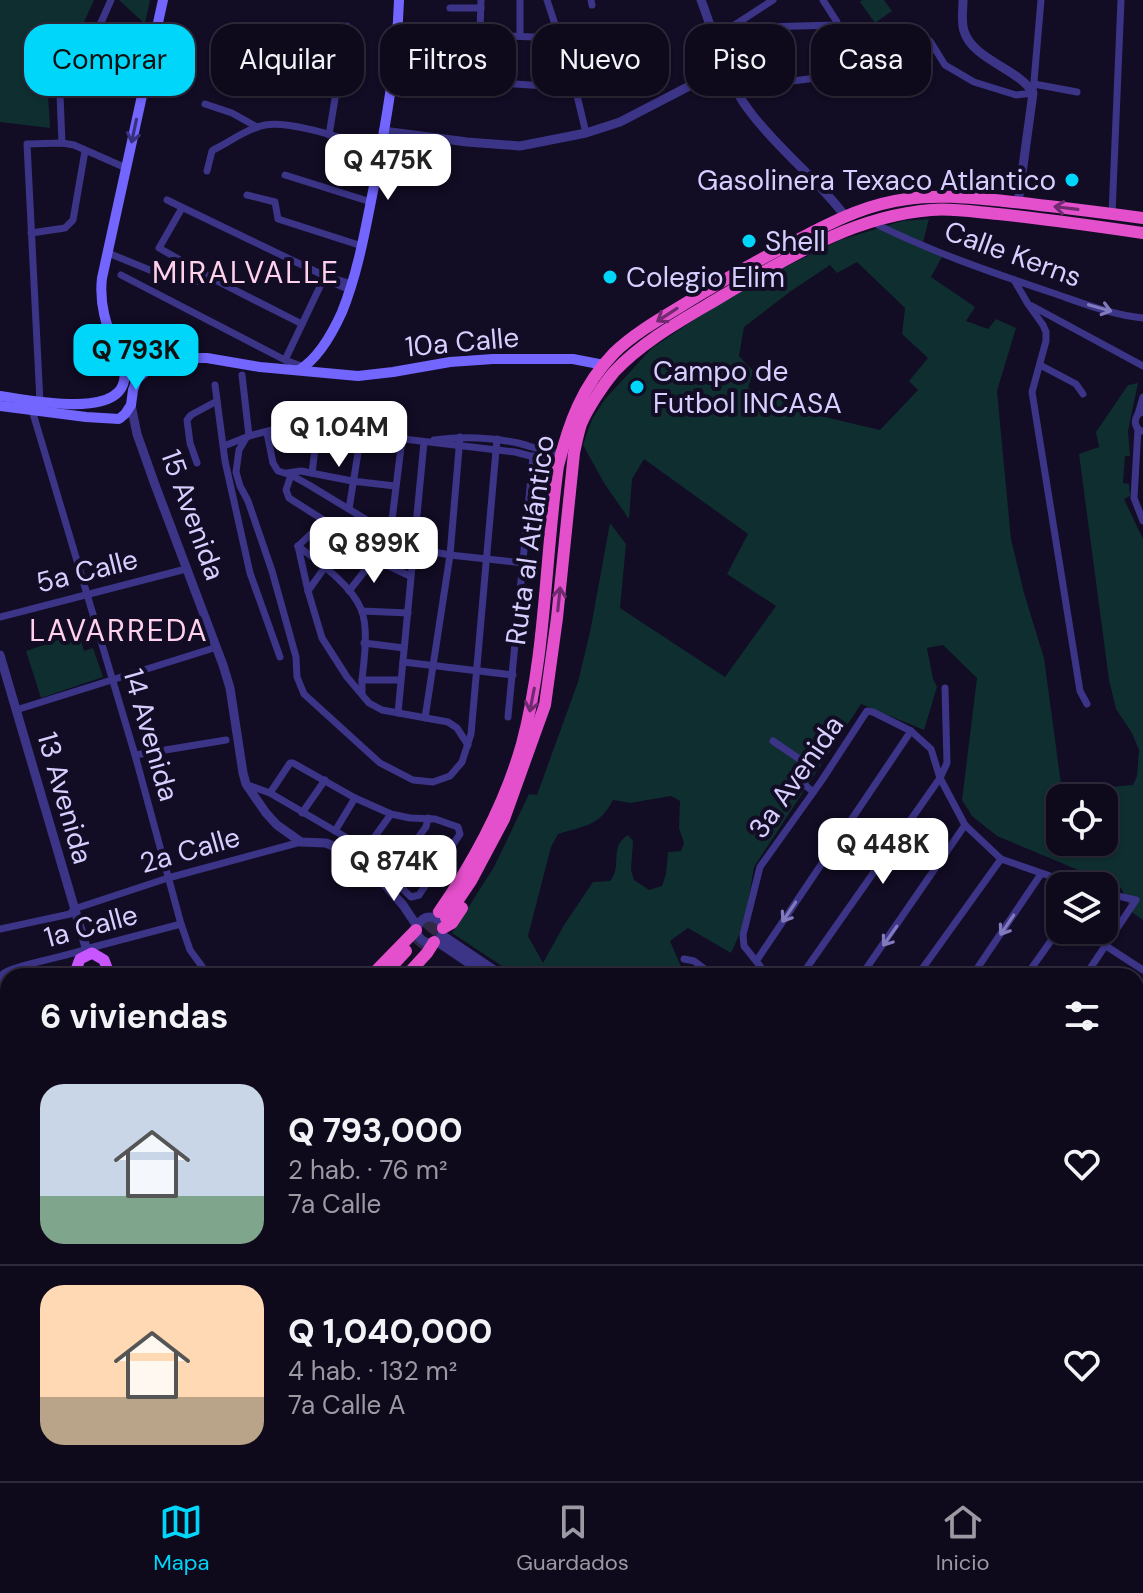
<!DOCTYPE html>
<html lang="es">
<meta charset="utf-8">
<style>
body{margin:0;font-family:"DM Sans",sans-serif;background:#1c1728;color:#f1f3f6;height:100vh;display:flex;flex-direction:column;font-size:30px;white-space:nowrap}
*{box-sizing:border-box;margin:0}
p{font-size:26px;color:#9b9aa3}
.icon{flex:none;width:44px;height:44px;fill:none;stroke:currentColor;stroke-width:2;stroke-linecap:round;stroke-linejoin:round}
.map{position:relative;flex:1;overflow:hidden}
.details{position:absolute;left:0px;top:968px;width:1144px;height:514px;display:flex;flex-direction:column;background:#0e091b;border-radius:24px 24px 0 0;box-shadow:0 2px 6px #0004,0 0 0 2px #2e2a3a}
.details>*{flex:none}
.top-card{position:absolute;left:24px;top:24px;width:1096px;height:72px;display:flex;gap:16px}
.tools{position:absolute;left:1046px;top:784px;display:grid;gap:16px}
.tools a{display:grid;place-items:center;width:72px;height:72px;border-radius:16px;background:#0e091b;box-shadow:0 2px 6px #0004,0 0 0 2px #2e2a3a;font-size:40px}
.price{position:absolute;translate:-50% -68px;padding:0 18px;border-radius:16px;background:#fff;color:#222;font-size:26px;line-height:52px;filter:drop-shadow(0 2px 4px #0008)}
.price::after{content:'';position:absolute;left:50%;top:48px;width:24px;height:18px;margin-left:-12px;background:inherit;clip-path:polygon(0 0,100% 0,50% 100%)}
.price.on{background:#00d5fa;color:#111}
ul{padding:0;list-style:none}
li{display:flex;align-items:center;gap:24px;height:200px;padding:0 40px}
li+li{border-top:2px solid #2e2a3a}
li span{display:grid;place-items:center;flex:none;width:224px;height:160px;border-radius:24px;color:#555}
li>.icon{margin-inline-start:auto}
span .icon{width:96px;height:96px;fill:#fffc;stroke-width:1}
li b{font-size:34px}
h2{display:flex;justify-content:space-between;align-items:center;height:96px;padding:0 40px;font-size:34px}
.tag{padding:0 28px;border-radius:24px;background:#0e091b;box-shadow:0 2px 6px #0004,0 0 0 2px #2e2a3a;font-size:28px;line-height:72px}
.tag.on{background:#00d5fa;color:#111}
.dock{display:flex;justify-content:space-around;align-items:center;height:112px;border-top:2px solid #2e2a3a;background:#0e091b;font-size:22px;color:#9b9aa3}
.dock a{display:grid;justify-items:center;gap:4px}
.dock .on{color:#00d5fa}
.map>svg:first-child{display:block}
.green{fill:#0f2e2f;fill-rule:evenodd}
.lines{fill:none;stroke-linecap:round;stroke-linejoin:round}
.trunk-tunnel{stroke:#302945;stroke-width:12;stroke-dasharray:12 6;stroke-linecap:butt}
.minor{stroke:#3b3487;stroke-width:7}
.tertiary{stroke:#3b3487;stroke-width:9}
.secondary{stroke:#7266ff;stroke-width:10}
.primary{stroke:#c856ff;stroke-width:11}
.trunk{stroke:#e450cc;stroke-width:12}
.oneway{stroke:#38307c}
.oneway2{stroke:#702b70}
.oneway3{stroke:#817abd}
.poi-dot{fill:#00d5fa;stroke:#120c24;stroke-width:3}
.labels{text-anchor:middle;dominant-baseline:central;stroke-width:8;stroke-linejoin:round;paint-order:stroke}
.poi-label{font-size:28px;fill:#d7cfff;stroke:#120c24;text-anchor:start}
.street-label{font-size:28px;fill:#d7cfff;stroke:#120c24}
.neighbourhood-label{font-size:30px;letter-spacing:2px;fill:#ffd1ec;stroke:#120c24}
</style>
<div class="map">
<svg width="1143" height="1481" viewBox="0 0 1143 1481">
<rect width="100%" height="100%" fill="#120c24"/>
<g class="green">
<path d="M 0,0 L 94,0 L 76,40 L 47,78 L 50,128 L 0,122 Z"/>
<path d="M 119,0 L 150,0 L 145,24 Z"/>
<path d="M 862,0 L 884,0 L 892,11 L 875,23 L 860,2 Z"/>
<path d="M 929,219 L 922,246 L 943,255 L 931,277 L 975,307 L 966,321 L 988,329 L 996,319 L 1016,328 L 997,391 L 1011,539 L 1024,593 L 1044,658 L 1061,784 L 1070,790 L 1133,785 L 1137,776 L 1139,750 L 1132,733 L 1116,709 L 1109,680 L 1079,454 L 1099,447 L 1096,432 L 1128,385 L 1138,383 L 1128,431 L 1130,456 L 1125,456 L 1123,483 L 1129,484 L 1130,496 L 1124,499 L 1143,539 L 1143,920 L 1133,913 L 1121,888 L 997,836 L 972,816 L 962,800 L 977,678 L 943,645 L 927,648 L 933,679 L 937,687 L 924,730 L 861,704 L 754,867 L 745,922 L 731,953 L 688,928 L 670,941 L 685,976 L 517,976 L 452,933 L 494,867 L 529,794 L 537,795 L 578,682 L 590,632 L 610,523 L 626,544 L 620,608 L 725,677 L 776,606 L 727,574 L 748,534 L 644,459 L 632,479 L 629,519 L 604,483 L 583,445 L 592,419 L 605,399 L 652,348 L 716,305 L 777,271 L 840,240 L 902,221 ZM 857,262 L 905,308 L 902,334 L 928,358 L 909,381 L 918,390 L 880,430 L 804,412 L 781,398 L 748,388 L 753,371 L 739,356 L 744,327 L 791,291 L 830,265 L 837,273 ZM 671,796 L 680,801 L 679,828 L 684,843 L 681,851 L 668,852 L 666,874 L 662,886 L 649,890 L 634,880 L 631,870 L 633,841 L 628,835 C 608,848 623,866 610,881 L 593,882 L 564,925 L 543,963 L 528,936 L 551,847 L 558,834 C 584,826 600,826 613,800 L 630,803 ZM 1060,798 L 1104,798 L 1104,842 L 1060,842 Z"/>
<path d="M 79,633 L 84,651 L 93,648 L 103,677 L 41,698 L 26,651 Z"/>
<path d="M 1143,1027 L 1143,1219 L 1138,1225 L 1136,1224 L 1136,1033 Z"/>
</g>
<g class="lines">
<g class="trunk-tunnel">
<path d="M 414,943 L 439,912"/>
<path d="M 420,948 L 446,918"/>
</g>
<g class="minor">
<path d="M 481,0 L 480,31 L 484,35 L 559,38"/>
<path d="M 520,0 L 520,36"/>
<path d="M 547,0 L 573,79 L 586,133"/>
<path d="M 591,0 L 592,5"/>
<path d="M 450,8 L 481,8"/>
<path d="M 730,28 L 836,25 L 837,22 L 823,0"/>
<path d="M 714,35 L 730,28 L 773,0"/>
<path d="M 930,41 L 945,65 L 974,82 L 1016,95 L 1033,93 L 1041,0"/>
<path d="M 392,76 L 575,88"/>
<path d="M 1034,84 L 1077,92"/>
<path d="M 736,88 L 849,74"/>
<path d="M 205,104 L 232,113 L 257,127"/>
<path d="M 329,135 L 347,26"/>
<path d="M 62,143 L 60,95 L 62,79 L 91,45 L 111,0"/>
<path d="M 207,171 L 212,151 L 215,149 C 231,141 248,128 265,125 C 293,120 352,142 381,150"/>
<path d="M 285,175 L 371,202"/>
<path d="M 247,195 L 275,202 L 278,219 L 362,246"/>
<path d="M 167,200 L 325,276 L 352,284"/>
<path d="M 182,208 L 159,248 L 217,281 L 302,324"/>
<path d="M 1112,214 L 1121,0"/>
<path d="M 872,222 C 929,251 993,273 1053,293 C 1082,303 1112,315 1143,318"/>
<path d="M 31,233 L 65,228 L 73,220 L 85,151"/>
<path d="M 108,253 L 172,279 L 184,282 L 215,281"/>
<path d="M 121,275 L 285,360 L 304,367"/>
<path d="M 329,277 L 334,283 L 350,290"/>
<path d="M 1014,280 L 1028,304 L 1043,325 L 1046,332 L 1046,341 L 1032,392 L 1080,691 L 1087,704"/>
<path d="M 1032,306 L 1143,366"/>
<path d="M 285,360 L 325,276"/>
<path d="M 1040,365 L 1076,384 L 1083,394"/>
<path d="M 242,375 L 249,436"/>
<path d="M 215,385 L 225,461 L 250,573 L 280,657"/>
<path d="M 40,402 L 27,144 L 62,143 L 74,145 L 126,168"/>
<path d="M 32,410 L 135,755 L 181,924 L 190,950 L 209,976"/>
<path d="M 1138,414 L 1143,397"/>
<path d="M 1138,429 L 1134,498 L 1143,521"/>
<path d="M 1141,431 C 1134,427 1134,420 1138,414 L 1143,412"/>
<path d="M 267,433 L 273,463 L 278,471 L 291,475 L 309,485 L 413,548 L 450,555 L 524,563"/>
<path d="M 246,438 L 239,450 L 236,472 L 240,486 L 248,501 L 272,571 L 296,657 L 297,677 L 304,694 L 380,763 L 413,780 L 433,782 L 450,776 L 462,762 L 471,734 L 497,439"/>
<path d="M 434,440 C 463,436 489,437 518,443 C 533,447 546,452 562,453"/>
<path d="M 224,446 L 249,436 L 291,425 L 318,425 L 361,434 L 515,452 L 546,460 L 558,466"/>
<path d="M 197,463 L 190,443 L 187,420 L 191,415 L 217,401"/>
<path d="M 287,473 L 301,471 L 352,481 L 395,486"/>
<path d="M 312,473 L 318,425"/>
<path d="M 291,475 L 286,490 L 289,498 L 325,521 L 346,541 L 374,559 L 410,576"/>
<path d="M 349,509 L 361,434"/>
<path d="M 390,536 L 402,439"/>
<path d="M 298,546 L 308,591 L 322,638 L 347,677 L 369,703 L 382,710 L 448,722 L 457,728 L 468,745"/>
<path d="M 298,546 C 319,562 351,585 361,609 C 369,628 364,660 362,680"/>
<path d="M 298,546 L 325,521"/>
<path d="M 308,591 L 325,567 L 346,541"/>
<path d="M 349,591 L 374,559"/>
<path d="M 362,611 L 408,613"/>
<path d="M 0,617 L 186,569"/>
<path d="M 364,643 L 404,648"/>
<path d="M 403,662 L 513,675"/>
<path d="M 362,694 L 362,680 L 400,680"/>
<path d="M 16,710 L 217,647"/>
<path d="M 398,713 L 424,442"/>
<path d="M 508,717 L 533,456"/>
<path d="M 425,718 L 450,555 L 460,437"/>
<path d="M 773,741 L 808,765 L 804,784 L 813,792"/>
<path d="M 135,755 L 226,740"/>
<path d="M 248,785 L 270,793 L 366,849 L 389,876 L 411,897 L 419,895 L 460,834 L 458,827 L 435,819 L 410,818 L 391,814 L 355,798 L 293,763 L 290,763 L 270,793"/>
<path d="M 302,813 L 325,780"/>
<path d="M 335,831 L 355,798"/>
<path d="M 366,849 L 391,814"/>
<path d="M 389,876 L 426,827 L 428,818"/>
<path d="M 0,929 L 70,914 L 74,909 L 168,878 L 301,842"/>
<path d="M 1106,946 L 1143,970"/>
<path d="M 684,959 L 694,961 L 714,976"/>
<path d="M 757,960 L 911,731"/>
<path d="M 768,976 L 744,946 L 743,935 L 760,867 L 822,780 L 867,711 L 873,712 L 911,731 L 931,749 L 940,778 L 965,825 L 1001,859 L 1079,886"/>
<path d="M 801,976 L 940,778 L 947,763 L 945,688"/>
<path d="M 861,976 L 965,825"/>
<path d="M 917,976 L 1001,859"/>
<path d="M 972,976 L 1041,874"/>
<path d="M 1026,976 L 1060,928"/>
<path d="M 1085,976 L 1136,900 L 1104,893"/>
<path d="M 8,1008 L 0,980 C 1,978 1,976 3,974 C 10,966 70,956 86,949 L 181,924"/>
<path d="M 0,1028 L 8,1025"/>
<path d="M 1136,1400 L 1143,1405"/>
<path d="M 780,1474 L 790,1481"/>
<path d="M 902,1474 L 903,1481"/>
<path d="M 964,1474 L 964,1481"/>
<path d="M 1026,1474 L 1026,1481"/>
<path d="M 1087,1474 L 1087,1481"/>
<path d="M 151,1481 L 152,1474"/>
<path d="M 404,1481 L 406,1474"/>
<path d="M 497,1481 L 498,1474"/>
<path d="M 602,1481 L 604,1474"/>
<path d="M 661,1481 L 662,1474"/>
<path d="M 794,1481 L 801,1474"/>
<path d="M 860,1481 L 865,1474"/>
<path d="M 1119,1481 L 1119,1474"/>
</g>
<g class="tertiary">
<path d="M 701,0 C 714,34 726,80 748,109 C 776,148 816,177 845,216"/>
<path d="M 963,0 C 963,10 961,22 964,31 C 973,60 1018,68 1033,93 L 1018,203"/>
<path d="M 383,131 L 467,142 L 520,146 L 586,133 L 620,122 L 726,67"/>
<path d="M 131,405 L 137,434 L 154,482 L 223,665 L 230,688 L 243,773 L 246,784 L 266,813 L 277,825 L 301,842 L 326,843 L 349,853 L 370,870 L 386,886 L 403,905 L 417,926"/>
<path d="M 0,655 L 88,954"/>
<circle cx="430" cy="930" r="13"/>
<path d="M 442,935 L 503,976"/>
<path d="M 436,941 L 488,976"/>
<path d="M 1136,1421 L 1143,1426"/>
</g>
<g class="secondary">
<path d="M 299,370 C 319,358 333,332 342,312 C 359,270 366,225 375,181 C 386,122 397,61 399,0"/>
<path d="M 0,396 C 31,400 143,425 122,361 C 121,357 118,353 117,350 C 106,326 99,304 102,278 L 163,0"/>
<path d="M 0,406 L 86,417 L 119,419 L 125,414 L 131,405 L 133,390 L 137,379 L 150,368 L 179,359 L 193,358 L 207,358 L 260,367 L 358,376 L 393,372 L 450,362 L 493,359 L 573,359 L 604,365"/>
</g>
<g class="primary">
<path d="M 79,976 L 77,967 L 80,959 L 92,953 L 104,960 L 107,968 L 104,976"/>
<path d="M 0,1474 L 8,1470"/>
</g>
<g class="trunk">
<path d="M 439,912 C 474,861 505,804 522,744 C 546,653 545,558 558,466 C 569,423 582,386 614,353 C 636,331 672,312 699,295 C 734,274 769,254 805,236 C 840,218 869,204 907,199 C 940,194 972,198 1004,201 C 1051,206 1097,212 1143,218"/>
<path d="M 446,918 L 471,881 L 504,819 L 545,705 L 557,618 L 574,453 C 576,444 578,433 581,424 C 588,408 603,385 614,372 C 645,339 686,318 724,295 C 789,257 854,216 931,210 C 953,208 975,212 998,214 C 1046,219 1095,226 1143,233"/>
<path d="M 443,928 L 452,923 L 462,908"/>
<path d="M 371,976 L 416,930"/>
<path d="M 383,976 L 406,951"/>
<path d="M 406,976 L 427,953 L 434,942"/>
<path d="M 0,1126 L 8,1126"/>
<path d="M 0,1140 L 8,1145"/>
</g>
</g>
<defs><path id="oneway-shaft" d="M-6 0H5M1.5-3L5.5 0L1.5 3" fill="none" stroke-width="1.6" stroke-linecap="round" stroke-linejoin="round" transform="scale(2)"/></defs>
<use class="oneway" href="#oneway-shaft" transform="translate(134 131) rotate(102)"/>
<g class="oneway2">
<use href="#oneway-shaft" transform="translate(1066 208) rotate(-173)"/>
<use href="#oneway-shaft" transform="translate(667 315) rotate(147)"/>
<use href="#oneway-shaft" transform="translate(559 599) rotate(-84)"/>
<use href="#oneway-shaft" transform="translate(532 700) rotate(101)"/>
</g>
<g class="oneway3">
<use href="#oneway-shaft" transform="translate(1100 308) rotate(16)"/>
<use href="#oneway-shaft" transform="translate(789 912) rotate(124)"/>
<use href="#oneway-shaft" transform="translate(1007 925) rotate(124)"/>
<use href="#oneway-shaft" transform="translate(890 936) rotate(125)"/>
</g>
<g class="poi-dot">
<circle cx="1072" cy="180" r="8"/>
<circle cx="749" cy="241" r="8"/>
<circle cx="610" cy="277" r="8"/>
<circle cx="637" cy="387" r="8"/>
</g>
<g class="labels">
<g class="poi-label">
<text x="1056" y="180" text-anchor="end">Gasolinera Texaco Atlantico</text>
<text x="765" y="241">Shell</text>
<text x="626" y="277">Colegio Elim</text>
<text x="653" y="371">Campo de<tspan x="653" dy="32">Futbol INCASA</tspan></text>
</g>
<g class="street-label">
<text transform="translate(1013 254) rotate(20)">Calle Kerns</text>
<text transform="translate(462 342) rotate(-5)">10a Calle</text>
<text transform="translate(193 515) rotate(70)">15 Avenida</text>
<text transform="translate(530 540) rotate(-82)">Ruta al Atlántico</text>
<text transform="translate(87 571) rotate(-14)">5a Calle</text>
<text transform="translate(151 735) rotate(74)">14 Avenida</text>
<text transform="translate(796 777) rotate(-55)">3a Avenida</text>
<text transform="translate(65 798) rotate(74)">13 Avenida</text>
<text transform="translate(190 850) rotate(-16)">2a Calle</text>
<text transform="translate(91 926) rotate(-15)">1a Calle</text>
</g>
<g class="neighbourhood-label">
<text x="246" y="272">MIRALVALLE</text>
<text x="119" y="630">LAVARREDA</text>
</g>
</g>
</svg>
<div class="tools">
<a><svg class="icon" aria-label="locate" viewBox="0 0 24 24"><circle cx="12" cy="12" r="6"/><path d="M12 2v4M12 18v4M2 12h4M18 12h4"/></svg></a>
<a><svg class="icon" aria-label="layers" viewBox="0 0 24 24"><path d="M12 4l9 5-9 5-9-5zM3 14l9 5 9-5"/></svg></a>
</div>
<b class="price" style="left:388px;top:202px">Q 475K</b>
<b class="price on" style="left:136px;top:392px">Q 793K</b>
<b class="price" style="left:339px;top:469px">Q 1.04M</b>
<b class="price" style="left:374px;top:585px">Q 899K</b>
<b class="price" style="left:883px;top:886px">Q 448K</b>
<b class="price" style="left:394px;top:903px">Q 874K</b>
<div class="top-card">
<a class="tag on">Comprar</a>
<a class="tag">Alquilar</a>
<a class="tag">Filtros</a>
<a class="tag">Nuevo</a>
<a class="tag">Piso</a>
<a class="tag">Casa</a>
</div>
<section class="details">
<h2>6 viviendas<svg class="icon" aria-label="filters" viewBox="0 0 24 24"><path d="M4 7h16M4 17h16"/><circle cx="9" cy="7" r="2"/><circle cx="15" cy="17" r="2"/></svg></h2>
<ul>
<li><span style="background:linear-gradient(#c9d6e8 70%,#7fa58c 0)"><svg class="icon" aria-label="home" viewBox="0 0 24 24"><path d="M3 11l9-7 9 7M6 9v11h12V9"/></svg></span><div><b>Q 793,000</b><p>2 hab. · 76 m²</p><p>7a Calle</p></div><svg class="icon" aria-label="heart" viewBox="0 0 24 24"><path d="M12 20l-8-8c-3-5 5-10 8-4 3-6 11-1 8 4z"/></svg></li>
<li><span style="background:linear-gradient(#ffd9b3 70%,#b9a48a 0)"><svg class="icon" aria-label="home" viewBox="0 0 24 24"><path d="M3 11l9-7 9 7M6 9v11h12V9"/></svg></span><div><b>Q 1,040,000</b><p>4 hab. · 132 m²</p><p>7a Calle A</p></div><svg class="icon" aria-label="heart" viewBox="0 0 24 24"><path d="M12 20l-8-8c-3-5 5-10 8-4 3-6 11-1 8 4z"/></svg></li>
</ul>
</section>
</div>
<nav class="dock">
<a class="on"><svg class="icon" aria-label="map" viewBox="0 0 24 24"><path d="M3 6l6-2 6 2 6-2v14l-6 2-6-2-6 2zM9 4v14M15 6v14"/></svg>Mapa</a>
<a><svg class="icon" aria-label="saved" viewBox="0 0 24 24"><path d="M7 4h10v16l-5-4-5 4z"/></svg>Guardados</a>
<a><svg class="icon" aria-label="home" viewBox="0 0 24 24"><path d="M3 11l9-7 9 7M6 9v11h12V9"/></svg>Inicio</a>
</nav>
